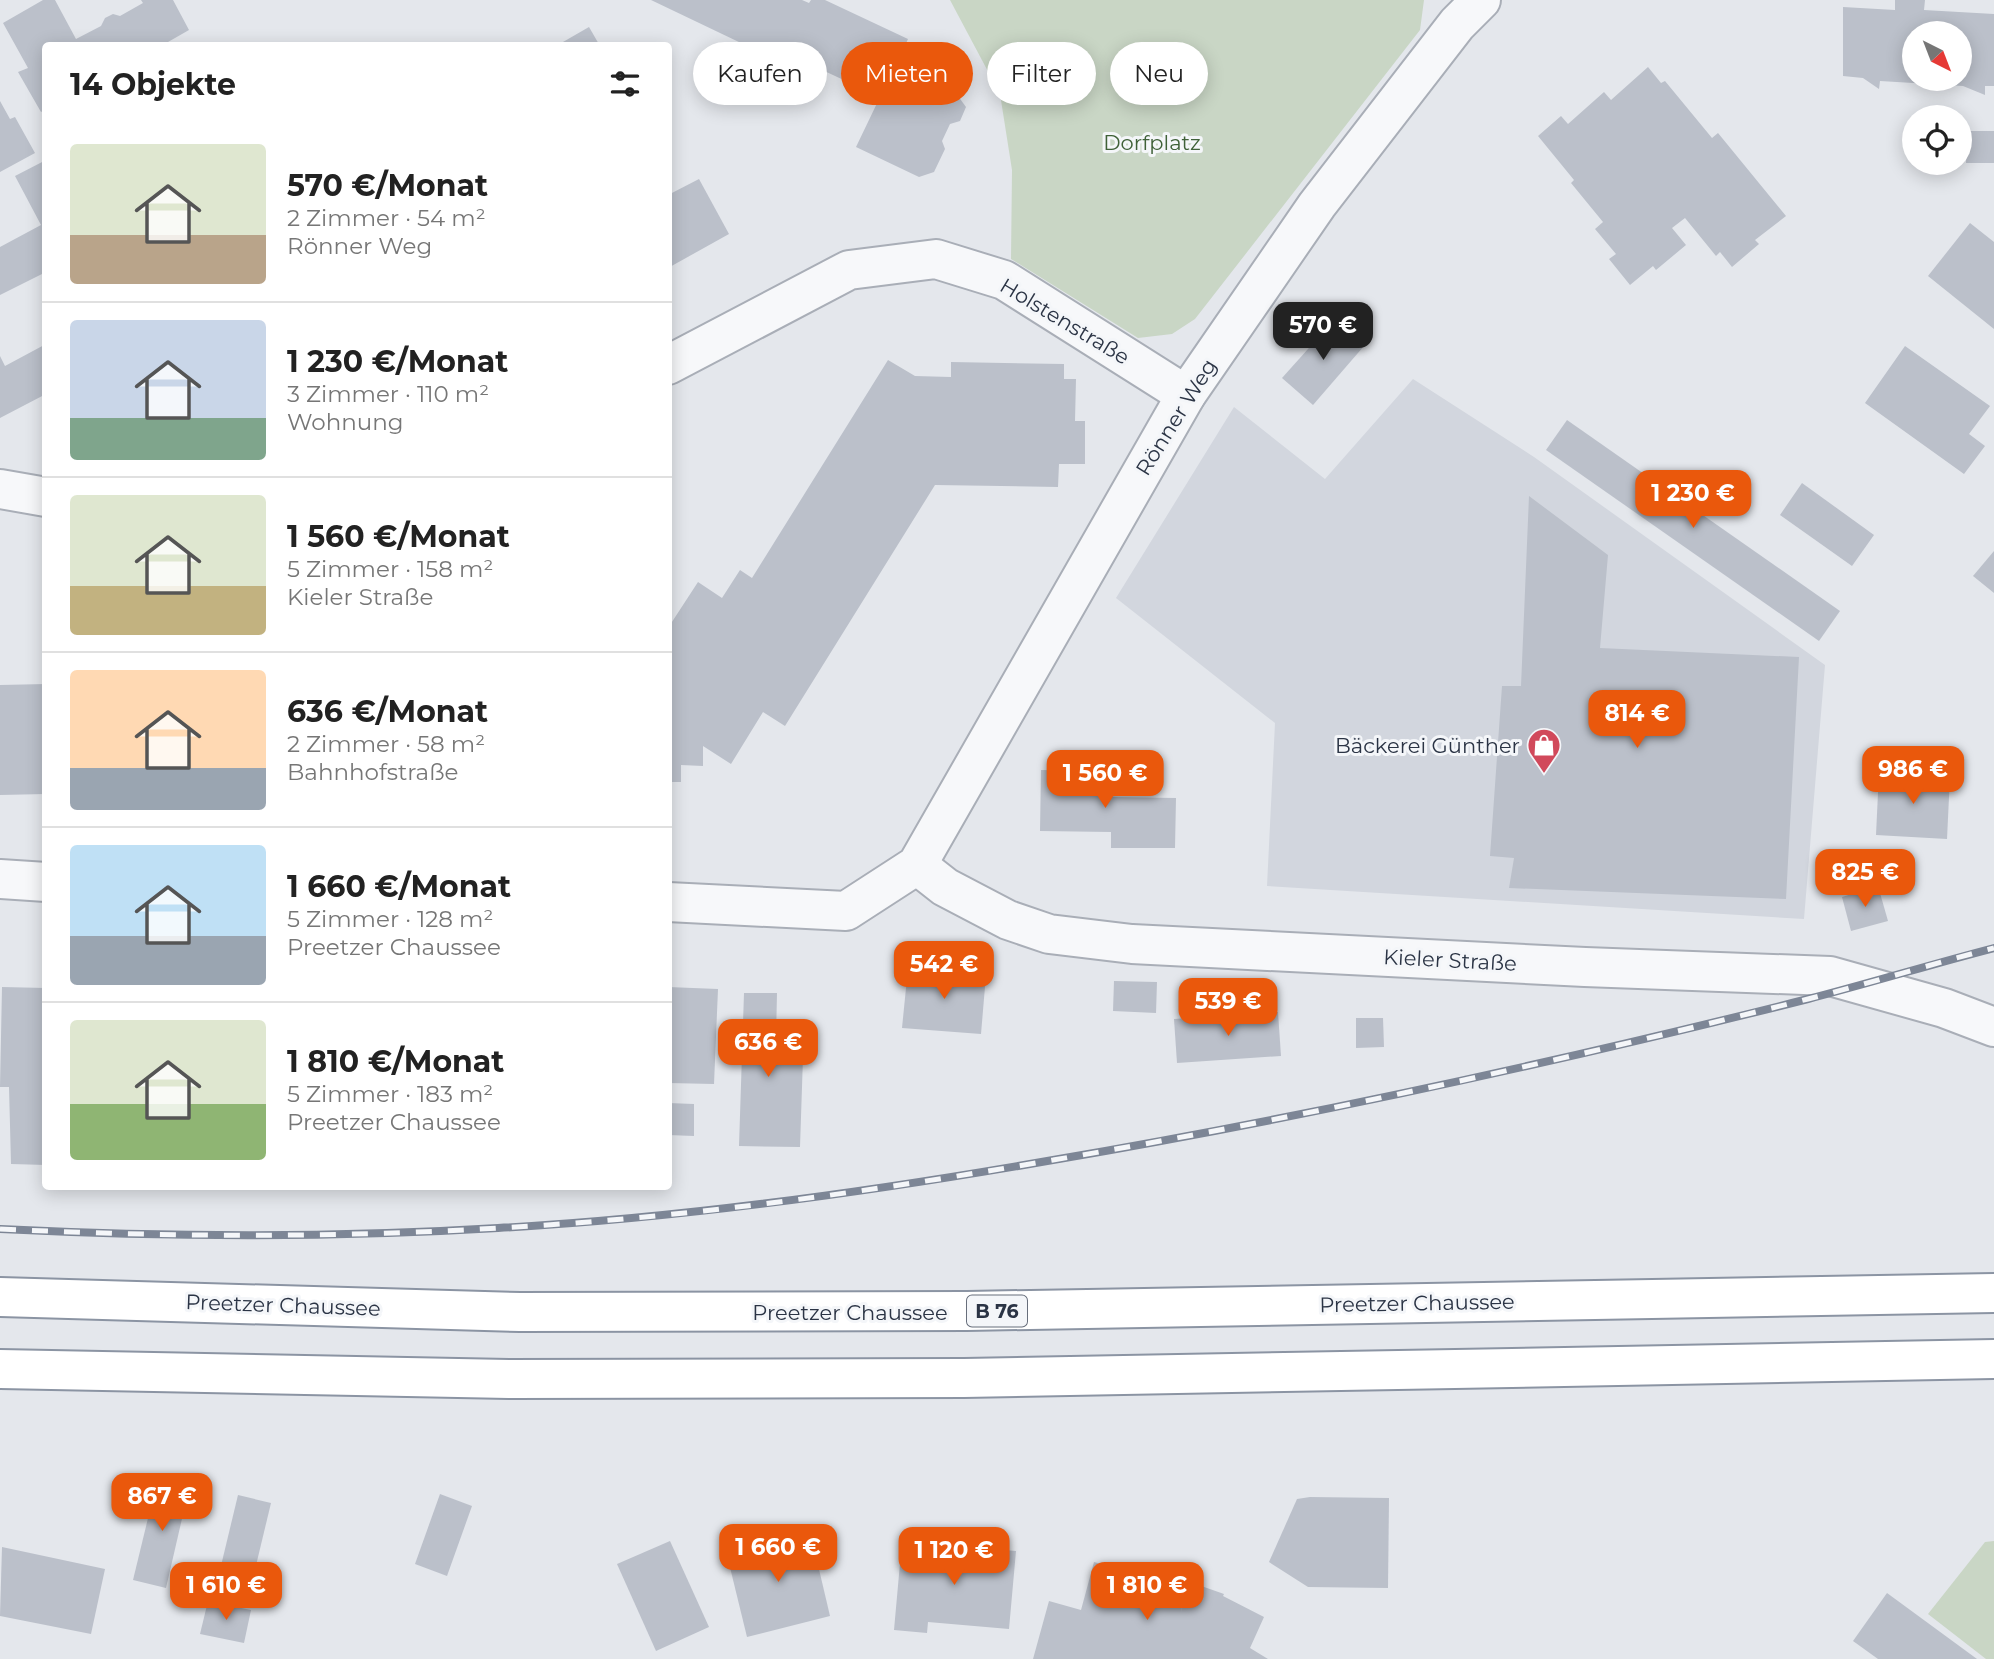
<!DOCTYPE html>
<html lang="de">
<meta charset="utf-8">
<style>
body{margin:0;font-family:Montserrat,sans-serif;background:#f2f2f2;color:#222;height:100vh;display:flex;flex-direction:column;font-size:26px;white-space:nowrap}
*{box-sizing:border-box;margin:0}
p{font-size:23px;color:#767676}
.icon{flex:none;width:38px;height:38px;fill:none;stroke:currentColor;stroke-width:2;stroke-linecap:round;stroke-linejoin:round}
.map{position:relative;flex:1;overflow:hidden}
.panel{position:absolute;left:42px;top:42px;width:630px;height:1148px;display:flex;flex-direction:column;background:#fff;border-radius:7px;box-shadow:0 4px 18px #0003}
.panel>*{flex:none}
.guide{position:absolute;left:693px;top:42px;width:665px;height:63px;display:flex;gap:14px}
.needle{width:46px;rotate:138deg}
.buttons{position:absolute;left:1902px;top:21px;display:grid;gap:14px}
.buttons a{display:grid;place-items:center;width:70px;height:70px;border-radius:50%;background:#fff;box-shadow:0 4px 18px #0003;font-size:35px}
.price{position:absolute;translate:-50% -60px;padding:0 16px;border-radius:14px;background:#ea580c;color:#fff;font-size:23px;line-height:46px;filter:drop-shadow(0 2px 4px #0008)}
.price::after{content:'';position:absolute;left:50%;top:42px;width:21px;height:16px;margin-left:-10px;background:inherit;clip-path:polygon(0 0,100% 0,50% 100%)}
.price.on{background:#222;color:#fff}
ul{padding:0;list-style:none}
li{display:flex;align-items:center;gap:21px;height:175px;padding:0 28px}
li+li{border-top:2px solid #e0e0e0}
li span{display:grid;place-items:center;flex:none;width:196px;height:140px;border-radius:7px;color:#555}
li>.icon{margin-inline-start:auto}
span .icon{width:84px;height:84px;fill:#fffc;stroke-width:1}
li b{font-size:30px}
h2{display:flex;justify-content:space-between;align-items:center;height:84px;padding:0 28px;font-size:30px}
.tag{padding:0 24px;border-radius:32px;background:#fff;box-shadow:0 4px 18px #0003;font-size:24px;line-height:63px}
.tag.on{background:#ea580c;color:#fff}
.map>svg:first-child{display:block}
.built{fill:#d2d6de}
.green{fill:#c9d6c5}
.building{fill:#bbc0ca;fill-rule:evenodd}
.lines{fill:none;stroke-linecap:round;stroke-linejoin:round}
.minor-casing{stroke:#a9aeb7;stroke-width:42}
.highway-casing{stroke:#8b94a3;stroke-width:42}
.minor{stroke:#f7f8fa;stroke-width:38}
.highway{stroke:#fff;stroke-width:38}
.rail-casing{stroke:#7d8696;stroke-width:8}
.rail{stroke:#f4f6f9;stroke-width:5;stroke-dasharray:16;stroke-linecap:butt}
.labels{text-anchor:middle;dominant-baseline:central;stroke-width:6;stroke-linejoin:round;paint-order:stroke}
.shield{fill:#f4f6f9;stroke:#676e7b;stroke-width:2}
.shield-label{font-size:19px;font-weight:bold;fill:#2b3445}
.park-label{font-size:21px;fill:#3f6138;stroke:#f4f6f9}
.street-label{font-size:21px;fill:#2b3445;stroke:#f4f6f9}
.poi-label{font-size:21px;fill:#2b3445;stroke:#f4f6f9;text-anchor:end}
</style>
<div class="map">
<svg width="1994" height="1659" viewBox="0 0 1994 1659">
<rect width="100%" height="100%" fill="#e4e7ec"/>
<path class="built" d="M 1413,379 L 1534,457 L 1825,665 L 1804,919 L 1267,886 L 1275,723 L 1116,598 L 1234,407 L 1325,479 Z"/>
<g class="green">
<path d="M 950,0 L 1424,0 L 1420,30 L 1195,319 L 1172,334 L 1138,338 L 1011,259 L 1012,170 L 1000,94 Z"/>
<path d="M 1994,1541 L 1994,1659 L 1986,1659 L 1928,1614 L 1985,1542 Z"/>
</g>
<g class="building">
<path d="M 43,0 L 55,0 L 76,39 L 101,26 L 105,18 L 113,14 L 120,16 L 143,3 L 141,0 L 173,0 L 189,30 L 161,46 L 46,46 L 46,109 L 41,112 L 18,72 L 28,68 L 3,23 Z"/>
<path d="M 651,0 L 802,0 L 809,3 L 811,0 L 825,0 L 908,39 L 901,54 L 932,69 L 942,88 L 958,96 L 966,107 L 960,121 L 950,124 L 942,141 L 945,149 L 934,172 L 919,177 L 856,147 L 880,97 L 788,54 L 783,63 Z"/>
<path d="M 1895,0 L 1925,0 L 1924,10 L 1994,14 L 1994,86 L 1985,86 L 1985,95 L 1963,86 L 1880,81 L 1879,89 L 1863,78 L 1843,76 L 1843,7 L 1895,10 ZM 1914,33 L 1960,33 L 1960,79 L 1914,79 Z"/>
<path d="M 589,27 L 600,46 L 556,46 Z"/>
<path d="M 1648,67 L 1661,83 L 1665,81 L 1712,138 L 1718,133 L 1786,216 L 1755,240 L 1759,244 L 1732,267 L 1720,252 L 1716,256 L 1685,218 L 1672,228 L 1686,245 L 1656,270 L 1653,266 L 1630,285 L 1609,259 L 1616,254 L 1595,229 L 1603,222 L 1571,183 L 1574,180 L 1538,136 L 1561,116 L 1568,124 L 1604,92 L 1611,100 Z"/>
<path d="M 0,101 L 10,119 L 15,117 L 35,153 L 0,172 Z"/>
<path d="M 1967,131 L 1994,131 L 1994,163 L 1966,163 Z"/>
<path d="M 46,160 L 46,272 L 0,295 L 0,247 L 41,225 L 15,176 Z"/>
<path d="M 699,179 L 729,234 L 668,268 L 668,195 Z"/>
<path d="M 1970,223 L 1994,242 L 1994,329 L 1928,276 Z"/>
<path d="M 1334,320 L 1364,346 L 1313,405 L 1282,378 Z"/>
<path d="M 46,344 L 46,394 L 0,418 L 0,356 L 5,366 Z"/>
<path d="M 1905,346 L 1990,406 L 1969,434 L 1985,446 L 1964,474 L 1865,403 Z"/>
<path d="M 888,360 L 915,376 L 951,377 L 951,362 L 1064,364 L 1064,379 L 1076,379 L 1075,421 L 1085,421 L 1085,464 L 1059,464 L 1058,487 L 935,485 L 785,726 L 763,712 L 731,764 L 703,746 L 703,766 L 681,765 L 681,782 L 668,782 L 668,628 L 698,582 L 722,598 L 740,570 L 752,578 Z"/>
<path d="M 1567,420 L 1840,611 L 1819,641 L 1546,450 Z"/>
<path d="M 1802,483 L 1874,535 L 1852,566 L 1780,515 Z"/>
<path d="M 1529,496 L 1608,555 L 1600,648 L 1799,657 L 1786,899 L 1509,888 L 1514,858 L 1490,856 L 1502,686 L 1521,686 Z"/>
<path d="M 1994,551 L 1994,593 L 1973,576 Z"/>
<path d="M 46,684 L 46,794 L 0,795 L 0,685 Z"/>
<path d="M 1041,770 L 1112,771 L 1112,797 L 1176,798 L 1175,848 L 1111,848 L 1111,832 L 1040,831 Z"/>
<path d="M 1879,772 L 1950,776 L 1947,839 L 1876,835 Z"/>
<path d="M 1878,886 L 1888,921 L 1851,931 L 1842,897 Z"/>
<path d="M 908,968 L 986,975 L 981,1034 L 902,1028 Z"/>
<path d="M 1114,981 L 1157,982 L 1156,1013 L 1113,1011 Z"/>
<path d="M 2,987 L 46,988 L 46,1165 L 11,1164 L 9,1087 L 0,1087 Z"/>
<path d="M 668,987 L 718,989 L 714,1084 L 668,1083 Z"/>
<path d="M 744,993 L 777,993 L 776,1040 L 803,1057 L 800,1147 L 739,1146 Z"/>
<path d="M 1278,1012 L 1281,1056 L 1177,1063 L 1174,1019 Z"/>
<path d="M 1356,1018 L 1383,1018 L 1384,1047 L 1356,1048 Z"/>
<path d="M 668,1103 L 694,1104 L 694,1136 L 668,1135 Z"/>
<path d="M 158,1477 L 190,1484 L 166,1588 L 133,1580 Z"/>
<path d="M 440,1494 L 472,1506 L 447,1576 L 415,1564 Z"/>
<path d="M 238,1495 L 271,1503 L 246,1607 L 213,1599 Z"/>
<path d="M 1310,1497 L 1389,1498 L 1388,1588 L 1308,1587 L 1269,1562 L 1297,1499 Z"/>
<path d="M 810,1531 L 830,1616 L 747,1637 L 726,1551 Z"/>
<path d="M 670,1541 L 709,1627 L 656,1651 L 617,1564 Z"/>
<path d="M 902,1541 L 1016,1551 L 1009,1629 L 928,1622 L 927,1633 L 894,1630 Z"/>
<path d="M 2,1547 L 105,1569 L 91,1634 L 0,1616 Z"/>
<path d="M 1094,1562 L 1187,1587 L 1181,1612 L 1190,1582 L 1224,1594 L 1223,1596 L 1264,1617 L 1250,1648 L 1268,1659 L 1033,1659 L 1049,1601 L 1081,1610 Z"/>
<path d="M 1887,1593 L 1977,1659 L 1878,1659 L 1853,1641 Z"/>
<path d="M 208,1601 L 251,1610 L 244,1643 L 200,1634 Z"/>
</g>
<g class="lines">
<defs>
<g id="minor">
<path d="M 668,365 L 849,270 L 936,259 L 1004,280 L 1186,395"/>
<path d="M 0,489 L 46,497"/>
<path d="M 917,865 L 945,887 L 1008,920 L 1049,934 L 1132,944 L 1585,967 L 1830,976 L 1944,1008 L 1994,1027"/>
<path d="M 0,879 L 46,882"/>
<path d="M 668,902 L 846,911 L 917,865 L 1186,395 L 1317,205 L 1457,24 L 1481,0"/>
</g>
<g id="highway">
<path d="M 0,1297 L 520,1312 L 967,1311 L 1994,1293"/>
<path d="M 0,1369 L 509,1379 L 964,1378 L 1994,1359"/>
</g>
</defs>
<use href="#minor" class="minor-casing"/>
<use href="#highway" class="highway-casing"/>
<use href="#minor" class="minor"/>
<use href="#highway" class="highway"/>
<defs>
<path id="rail" d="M 0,1229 C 166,1237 332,1238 498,1228 C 684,1218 869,1192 1053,1160 C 1306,1117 1558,1062 1808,999 C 1870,983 1932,964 1994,948"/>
</defs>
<use href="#rail" class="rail-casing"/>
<use href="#rail" class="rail"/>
</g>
<defs>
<symbol id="shop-pin" viewBox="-11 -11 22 30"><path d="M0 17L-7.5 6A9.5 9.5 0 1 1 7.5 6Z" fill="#d1495b" stroke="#f4f6f9"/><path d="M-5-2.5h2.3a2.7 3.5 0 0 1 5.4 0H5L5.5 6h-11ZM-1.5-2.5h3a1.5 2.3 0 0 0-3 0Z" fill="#fff"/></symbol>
</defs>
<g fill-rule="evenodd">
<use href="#shop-pin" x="1525" y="726" width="38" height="52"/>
</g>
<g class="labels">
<rect class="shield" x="967" y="1295.5" width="60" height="31" rx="5"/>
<g class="shield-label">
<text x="997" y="1311">B 76</text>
</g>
<g class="park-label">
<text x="1152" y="142">Dorfplatz</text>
</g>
<g class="street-label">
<text transform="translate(1065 321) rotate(31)">Holstenstraße</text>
<text transform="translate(1176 417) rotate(-58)">Rönner Weg</text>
<text transform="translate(1450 960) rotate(3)">Kieler Straße</text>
<text transform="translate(1417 1303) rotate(-1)">Preetzer Chaussee</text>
<text transform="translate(283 1305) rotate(2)">Preetzer Chaussee</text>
<text x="850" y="1312">Preetzer Chaussee</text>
</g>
<g class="poi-label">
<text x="1520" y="745">Bäckerei Günther</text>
</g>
</g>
</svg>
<div class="buttons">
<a><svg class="needle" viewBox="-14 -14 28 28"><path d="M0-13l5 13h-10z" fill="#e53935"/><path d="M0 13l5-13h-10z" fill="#767676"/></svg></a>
<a><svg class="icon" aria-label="locate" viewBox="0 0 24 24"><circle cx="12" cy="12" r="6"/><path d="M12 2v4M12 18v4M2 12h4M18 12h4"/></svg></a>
</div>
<b class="price on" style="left:1323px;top:362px">570 €</b>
<b class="price" style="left:1693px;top:530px">1 230 €</b>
<b class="price" style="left:1637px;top:750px">814 €</b>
<b class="price" style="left:1913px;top:806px">986 €</b>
<b class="price" style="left:1105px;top:810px">1 560 €</b>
<b class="price" style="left:1865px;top:909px">825 €</b>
<b class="price" style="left:944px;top:1001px">542 €</b>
<b class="price" style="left:1228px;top:1038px">539 €</b>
<b class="price" style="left:768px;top:1079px">636 €</b>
<b class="price" style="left:162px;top:1533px">867 €</b>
<b class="price" style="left:778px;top:1584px">1 660 €</b>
<b class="price" style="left:954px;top:1587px">1 120 €</b>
<b class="price" style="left:226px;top:1622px">1 610 €</b>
<b class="price" style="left:1147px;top:1622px">1 810 €</b>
<div class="guide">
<a class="tag">Kaufen</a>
<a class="tag on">Mieten</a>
<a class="tag">Filter</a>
<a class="tag">Neu</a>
</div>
<section class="panel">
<h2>14 Objekte<svg class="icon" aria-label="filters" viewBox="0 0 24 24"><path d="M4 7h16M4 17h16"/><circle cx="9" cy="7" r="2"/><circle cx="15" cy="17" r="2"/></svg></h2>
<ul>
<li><span style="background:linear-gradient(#dfe7d0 65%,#b9a48a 0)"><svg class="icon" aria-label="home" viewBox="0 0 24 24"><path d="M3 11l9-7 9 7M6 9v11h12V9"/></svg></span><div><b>570 €/Monat</b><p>2 Zimmer · 54 m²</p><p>Rönner Weg</p></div></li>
<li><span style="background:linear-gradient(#c9d6e8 70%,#7fa58c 0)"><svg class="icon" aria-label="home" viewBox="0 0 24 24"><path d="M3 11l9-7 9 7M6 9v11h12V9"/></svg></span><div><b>1 230 €/Monat</b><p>3 Zimmer · 110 m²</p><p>Wohnung</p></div></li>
<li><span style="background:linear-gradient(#dfe7d0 65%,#c2b280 0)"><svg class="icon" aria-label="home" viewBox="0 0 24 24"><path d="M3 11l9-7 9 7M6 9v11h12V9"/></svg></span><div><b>1 560 €/Monat</b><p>5 Zimmer · 158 m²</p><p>Kieler Straße</p></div></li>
<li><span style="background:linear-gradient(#ffd9b3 70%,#9aa5b1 0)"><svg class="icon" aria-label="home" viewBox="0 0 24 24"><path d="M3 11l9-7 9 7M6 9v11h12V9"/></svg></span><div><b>636 €/Monat</b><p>2 Zimmer · 58 m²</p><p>Bahnhofstraße</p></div></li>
<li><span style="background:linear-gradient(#bfe0f5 65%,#9aa5b1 0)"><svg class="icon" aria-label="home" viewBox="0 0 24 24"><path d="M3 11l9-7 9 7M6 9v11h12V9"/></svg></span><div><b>1 660 €/Monat</b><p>5 Zimmer · 128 m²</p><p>Preetzer Chaussee</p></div></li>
<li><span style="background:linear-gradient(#dfe7d0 60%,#8fb573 0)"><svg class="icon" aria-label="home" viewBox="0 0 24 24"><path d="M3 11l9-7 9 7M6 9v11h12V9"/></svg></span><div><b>1 810 €/Monat</b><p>5 Zimmer · 183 m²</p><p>Preetzer Chaussee</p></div></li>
</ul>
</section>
</div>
